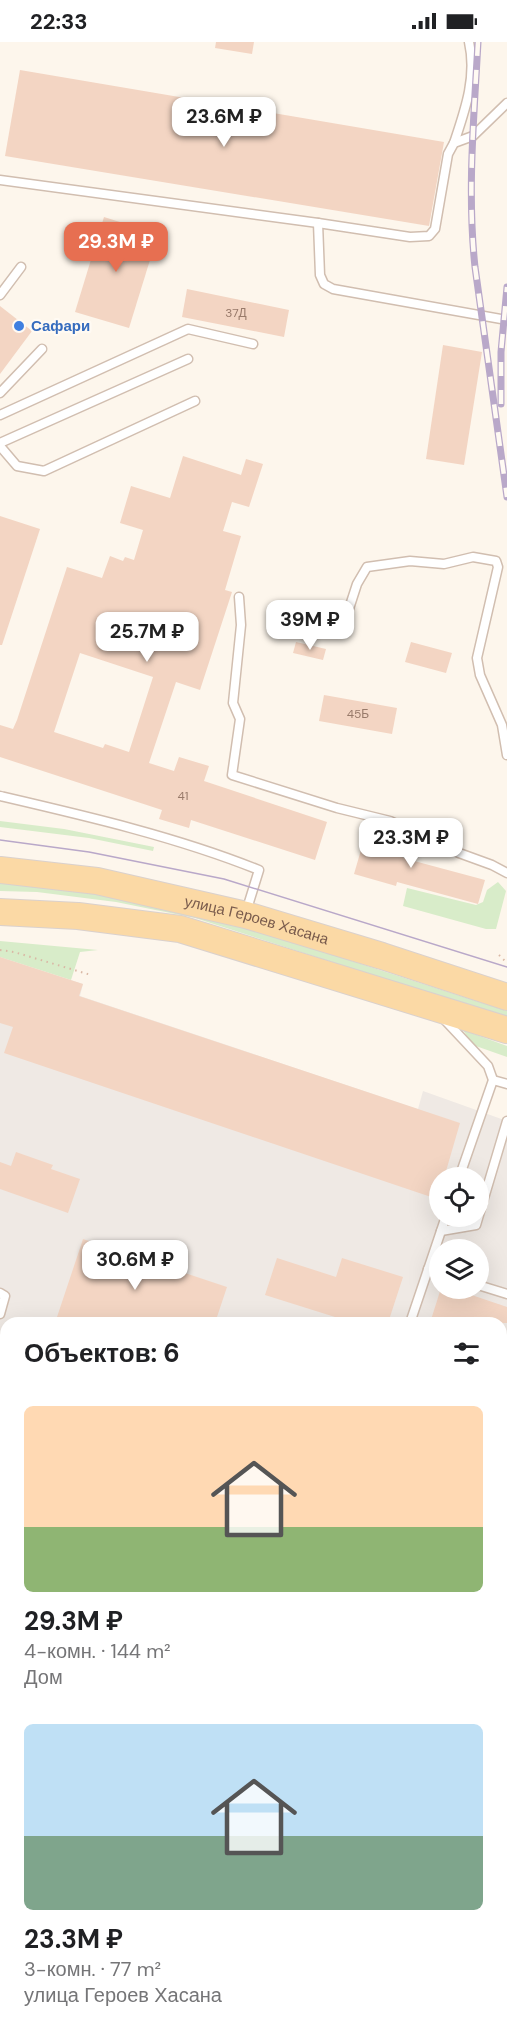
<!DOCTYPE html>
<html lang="ru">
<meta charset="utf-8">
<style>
body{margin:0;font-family:"DM Sans",sans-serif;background:#f6f6f6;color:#202124;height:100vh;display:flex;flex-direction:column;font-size:22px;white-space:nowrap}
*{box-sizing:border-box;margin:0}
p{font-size:20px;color:#757577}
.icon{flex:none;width:33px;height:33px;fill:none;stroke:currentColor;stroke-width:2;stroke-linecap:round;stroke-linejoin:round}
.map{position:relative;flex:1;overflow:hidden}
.drawer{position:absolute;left:0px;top:1275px;width:507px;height:722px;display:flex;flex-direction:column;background:#fff;border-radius:18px 18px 0 0;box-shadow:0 6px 24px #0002}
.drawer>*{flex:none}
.controls{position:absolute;left:429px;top:1125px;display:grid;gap:12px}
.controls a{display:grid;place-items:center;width:60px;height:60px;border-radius:50%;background:#fff;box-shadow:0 6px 24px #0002;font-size:30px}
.price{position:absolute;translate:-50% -51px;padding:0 14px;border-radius:12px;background:#fff;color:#222;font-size:20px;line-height:39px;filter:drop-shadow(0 2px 3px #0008)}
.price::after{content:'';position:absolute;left:50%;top:36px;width:18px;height:14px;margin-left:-9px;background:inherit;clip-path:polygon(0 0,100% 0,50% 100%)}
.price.on{background:#e76f51;color:#fff}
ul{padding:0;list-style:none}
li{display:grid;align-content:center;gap:12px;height:318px;padding:0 24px}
li span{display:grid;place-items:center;height:186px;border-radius:9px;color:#555}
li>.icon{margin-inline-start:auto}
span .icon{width:108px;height:108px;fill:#fffc;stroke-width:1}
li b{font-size:26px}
h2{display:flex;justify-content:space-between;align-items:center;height:72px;padding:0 24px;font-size:26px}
.status{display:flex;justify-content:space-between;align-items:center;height:42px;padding:0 30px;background:#fff;direction:ltr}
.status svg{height:16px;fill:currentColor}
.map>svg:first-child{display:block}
.industrial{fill:#efe9e4;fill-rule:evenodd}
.green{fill:#d8ecc9}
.building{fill:#f3d5c3;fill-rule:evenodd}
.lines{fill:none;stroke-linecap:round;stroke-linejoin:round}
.service-casing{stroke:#d1beb0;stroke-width:11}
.primary-casing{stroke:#dad1cd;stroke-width:28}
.path{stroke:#d9b8a5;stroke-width:2;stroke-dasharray:1.5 4.5;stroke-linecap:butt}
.service{stroke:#fff;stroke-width:8}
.primary{stroke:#fbd9a5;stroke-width:26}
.tram{stroke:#b9a8c9;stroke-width:1.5}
.rail-casing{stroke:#b9a8c9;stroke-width:7}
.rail{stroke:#fffaf3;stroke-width:4.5;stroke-dasharray:14;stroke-linecap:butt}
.shop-dot{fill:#3f7fe0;stroke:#fffaf3;stroke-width:2}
.labels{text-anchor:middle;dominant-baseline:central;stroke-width:4.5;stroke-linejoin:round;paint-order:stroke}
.number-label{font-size:12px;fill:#987a6a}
.shop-label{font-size:15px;font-weight:bold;fill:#366cbe;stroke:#fffaf3;text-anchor:start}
.street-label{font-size:15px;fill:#7a5c4d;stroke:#fffaf3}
</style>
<div class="status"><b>22:33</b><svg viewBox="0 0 49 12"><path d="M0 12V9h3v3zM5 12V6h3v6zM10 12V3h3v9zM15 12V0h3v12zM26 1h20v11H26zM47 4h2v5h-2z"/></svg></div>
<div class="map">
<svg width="507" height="1996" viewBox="0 0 507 1996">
<rect width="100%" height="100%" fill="#fdf6ec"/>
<path class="industrial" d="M 0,915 L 83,942 L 80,954 L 418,1067 L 423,1049 L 507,1079 L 507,1996 L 0,1996 ZM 440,1136 L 478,1136 L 478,1174 L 440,1174 ZM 440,1208 L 478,1208 L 478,1246 L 440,1246 ZM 6,1281 L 501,1281 L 501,1990 L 6,1990 Z"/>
<g class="green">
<path d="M 0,779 L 64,787 L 154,805 L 153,809 L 89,796 L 0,785 Z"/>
<path d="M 0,837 L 60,842 L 190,867 L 507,969 L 507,976 L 195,876 L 116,860 L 37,850 L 0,849 Z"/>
<path d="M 498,840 L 506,849 L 496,887 L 486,887 L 403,864 L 407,846 L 476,863 L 483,860 L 487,848 Z"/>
<path d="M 0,899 L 98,908 L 80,910 L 71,938 L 0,915 Z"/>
<path d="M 463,988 L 507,1004 L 507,1015 L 473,1003 Z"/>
</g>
<g class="building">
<path d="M 216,0 L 254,0 L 252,12 L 215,6 Z"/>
<path d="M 20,28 L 444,100 L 429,184 L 5,114 Z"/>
<path d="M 104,175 L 158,192 L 129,286 L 75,270 Z"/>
<path d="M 187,247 L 289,268 L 284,295 L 182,275 Z"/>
<path d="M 0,264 L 32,289 L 0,332 Z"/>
<path d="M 443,303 L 482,310 L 464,423 L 426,417 Z"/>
<path d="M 183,414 L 241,433 L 246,417 L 263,422 L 249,465 L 232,460 L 223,489 L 241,494 L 225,548 L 232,550 L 200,648 L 176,640 L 149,721 L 174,729 L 179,715 L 209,724 L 204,739 L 327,780 L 315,818 L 191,778 L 189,786 L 159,777 L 162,768 L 0,715 L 0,683 L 13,687 L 17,678 L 67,525 L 102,536 L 110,514 L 123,519 L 125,515 L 134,518 L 143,488 L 120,481 L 131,444 L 170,456 ZM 80,611 L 153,635 L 129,710 L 105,702 L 103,706 L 54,690 Z"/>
<path d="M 0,474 L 40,487 L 2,603 L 0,603 Z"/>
<path d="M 296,600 L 326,607 L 323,618 L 293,611 Z"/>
<path d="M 411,600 L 452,611 L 446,631 L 405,620 Z"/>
<path d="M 324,653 L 397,666 L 392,692 L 319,679 Z"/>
<path d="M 368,784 L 405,795 L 401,811 L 404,812 L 403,816 L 485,838 L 478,862 L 397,840 L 396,844 L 354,832 Z"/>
<path d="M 0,915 L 83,942 L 79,954 L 460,1081 L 444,1136 L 440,1136 L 440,1158 L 4,1011 L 13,985 L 0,981 Z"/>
<path d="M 16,1110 L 53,1123 L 51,1127 L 80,1137 L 68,1171 L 0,1147 L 0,1120 L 11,1124 Z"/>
<path d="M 83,1197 L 227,1245 L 215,1281 L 55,1281 Z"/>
<path d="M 277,1216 L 336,1235 L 342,1216 L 403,1235 L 388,1281 L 354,1281 L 265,1253 Z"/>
<path d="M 441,1246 L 451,1246 L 507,1265 L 507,1281 L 430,1281 Z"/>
</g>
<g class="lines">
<defs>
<g id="service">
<path d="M 454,101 C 465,68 477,35 469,0"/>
<path d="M 0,138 L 318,181 L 410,195 L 429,194 L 435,187 L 448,112 L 454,101 L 473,94 L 507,61"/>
<path d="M 318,181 L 320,233 L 324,242 L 333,247 L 507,278"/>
<path d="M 0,253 L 21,225"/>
<path d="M 0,351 L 42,307"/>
<path d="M 0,373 L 188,287 L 253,302"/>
<path d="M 0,401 L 188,317"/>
<path d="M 0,404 L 17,424 L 44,429 L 195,359"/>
<path d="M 239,555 L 241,583 L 233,661 L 240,677 L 232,733 L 337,766 L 390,779 L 459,811 L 492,823 L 507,831"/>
<path d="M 345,579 L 357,542 L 367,525 L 410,519 L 444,522 L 473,515 L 496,519 L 498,525 L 477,616 L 480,633 L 502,683 L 507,713"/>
<path d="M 0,754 C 86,774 177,795 259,828 L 246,870"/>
<path d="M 442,975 L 488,1024 L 493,1038 L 459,1136"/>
<path d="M 493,1038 L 507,1042"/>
<path d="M 446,1174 L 441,1189 L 476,1183 L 507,1079"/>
<path d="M 428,1227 L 440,1231"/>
<path d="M 478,1243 L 507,1252"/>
<path d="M 0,1251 L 5,1254 L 0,1272"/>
<path d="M 410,1281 L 441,1189"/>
<path d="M 0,1380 L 6,1382"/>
<path d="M 501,1397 L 507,1399"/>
<path d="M 501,1543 L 507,1545"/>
<path d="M 0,1559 L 6,1561"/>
<path d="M 501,1727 L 507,1729"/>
<path d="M 0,1858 L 6,1860"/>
<path d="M 395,1990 L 412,1996"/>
<path d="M 228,1996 L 230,1990"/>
</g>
<g id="primary">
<path id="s1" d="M 0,828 L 97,839 L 246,873 L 382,914 L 507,955"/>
<path d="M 0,870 L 78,874 L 180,887 L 507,988"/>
</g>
</defs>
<use href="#service" class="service-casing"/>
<use href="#primary" class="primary-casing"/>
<g class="path">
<path d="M 0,908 L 14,910 L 91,933"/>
<path d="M 499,913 L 507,921"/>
<path d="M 0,1427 L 6,1409"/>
<path d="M 0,1578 L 6,1580"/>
<path d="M 501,1747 L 507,1749"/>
<path d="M 0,1837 L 6,1839"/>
<path d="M 0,1873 L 6,1875"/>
<path d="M 467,1990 L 484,1996"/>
</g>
<use href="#service" class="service"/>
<use href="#primary" class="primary"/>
<path class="tram" d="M 0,798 L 89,810 L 224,837 L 507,925"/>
<defs>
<g id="rail">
<path d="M 478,0 C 474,75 467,150 475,225 L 507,455"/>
<path d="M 501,362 L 501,310 L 507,245"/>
</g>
</defs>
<use href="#rail" class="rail-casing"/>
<use href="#rail" class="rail"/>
</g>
<circle class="shop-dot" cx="19" cy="284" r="6"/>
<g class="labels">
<g class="number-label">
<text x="236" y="271">37Д</text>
<text x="358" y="672">45Б</text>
<text x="183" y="754">41</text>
</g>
<g class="shop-label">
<text x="31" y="284">Сафари</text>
</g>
<g class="street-label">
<text stroke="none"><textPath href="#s1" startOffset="262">улица Героев Хасана</textPath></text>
</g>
</g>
</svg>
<div class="controls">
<a><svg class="icon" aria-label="locate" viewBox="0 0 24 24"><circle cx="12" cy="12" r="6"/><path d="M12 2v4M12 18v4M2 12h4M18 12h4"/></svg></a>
<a><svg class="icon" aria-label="layers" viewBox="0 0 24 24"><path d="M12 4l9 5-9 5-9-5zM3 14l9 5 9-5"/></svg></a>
</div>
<b class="price" style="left:224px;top:106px">23.6M ₽</b>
<b class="price on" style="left:116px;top:231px">29.3M ₽</b>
<b class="price" style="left:310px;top:609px">39M ₽</b>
<b class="price" style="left:147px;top:621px">25.7M ₽</b>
<b class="price" style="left:411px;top:827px">23.3M ₽</b>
<b class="price" style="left:135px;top:1249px">30.6M ₽</b>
<section class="drawer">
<h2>Объектов: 6<svg class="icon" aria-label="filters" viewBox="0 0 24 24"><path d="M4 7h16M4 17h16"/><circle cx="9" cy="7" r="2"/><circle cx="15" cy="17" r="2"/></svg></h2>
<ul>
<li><span style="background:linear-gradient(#ffd9b3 65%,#8fb573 0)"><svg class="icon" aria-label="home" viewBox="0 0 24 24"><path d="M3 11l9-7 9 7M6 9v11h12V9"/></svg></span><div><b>29.3M ₽</b><p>4-комн. · 144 m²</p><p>Дом</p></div></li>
<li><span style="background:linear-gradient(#bfe0f5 60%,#7fa58c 0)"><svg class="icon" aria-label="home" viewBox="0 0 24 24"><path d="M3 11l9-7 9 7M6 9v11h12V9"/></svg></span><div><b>23.3M ₽</b><p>3-комн. · 77 m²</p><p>улица Героев Хасана</p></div></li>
</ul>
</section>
</div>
